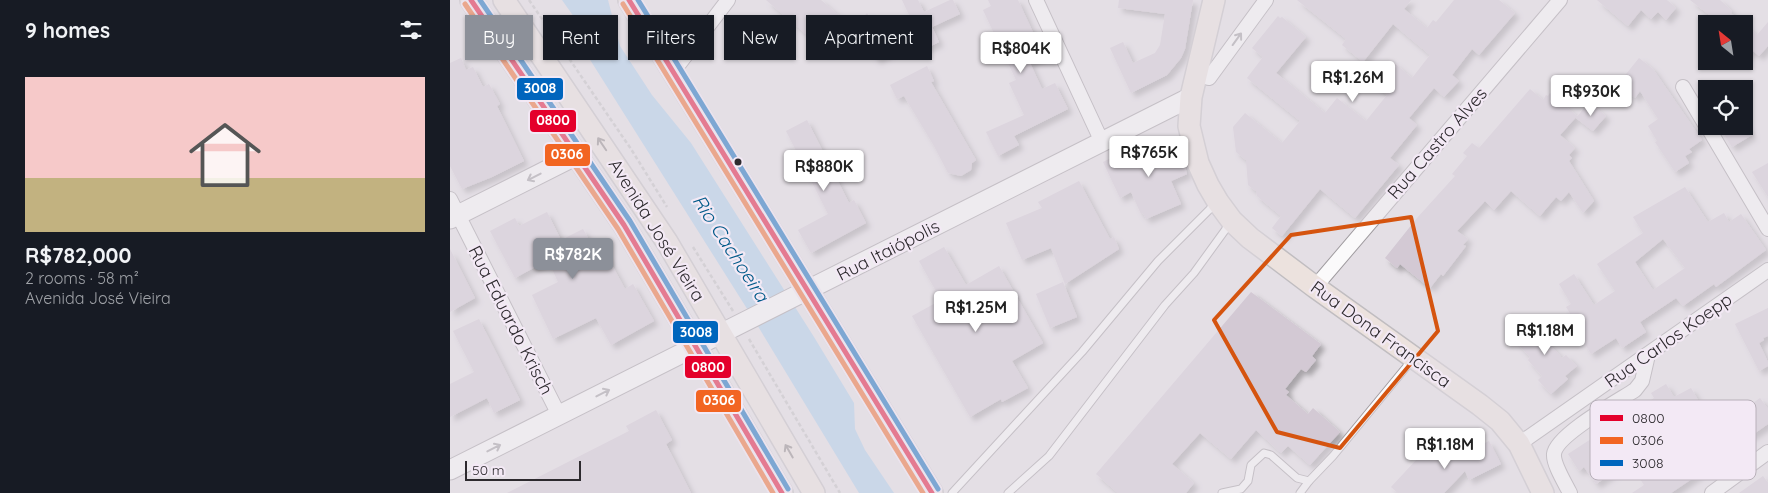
<!DOCTYPE html>
<meta charset="utf-8">
<style>
body{margin:0;font-family:Quicksand,sans-serif;background:#20242c;color:#f1f3f6;height:100vh;display:flex;flex-direction:column;font-size:19px;white-space:nowrap}
*{box-sizing:border-box;margin:0}
p{font-size:16px;color:#9ea1a6}
.icon{flex:none;width:28px;height:28px;fill:none;stroke:currentColor;stroke-width:2;stroke-linecap:round;stroke-linejoin:round}
.map{position:relative;flex:1;overflow:hidden}
.details{display:flex;flex-direction:column;background:#171b24;width:450px}
.details>*{flex:none}
.hud{position:absolute;left:15px;top:15px;width:475px;height:45px;display:flex;gap:10px}
.needle{width:32px;rotate:330deg}
.fabs{position:absolute;left:1248px;top:15px;display:grid;gap:10px}
.fabs a{display:grid;place-items:center;width:55px;height:55px;border-radius:0px;background:#171b24;box-shadow:0 1px 4px #0004;font-size:25px}
.scale{position:absolute;left:15px;bottom:12px;width:116px;box-sizing:border-box;padding-left:5px;border:2px solid #2d2a2e;border-top:0;font-size:14px;line-height:18px;white-space:nowrap;color:#2d2a2e;-webkit-text-stroke:4px #f3e9f5;paint-order:stroke}
.price{position:absolute;translate:-50% -42px;padding:0 11px;border-radius:5px;background:#fff;color:#222;font-size:16px;line-height:32px;filter:drop-shadow(0 1px 2px #0008)}
.price::after{content:'';position:absolute;left:50%;top:30px;width:15px;height:11px;margin-left:-8px;background:inherit;clip-path:polygon(0 0,100% 0,50% 100%)}
.price.on{background:#8c9099;color:#fff}
ul{padding:0;list-style:none}
li{display:grid;align-content:center;gap:10px;height:265px;padding:0 25px}
li span{display:grid;place-items:center;height:155px;border-radius:0px;color:#555}
li>.icon{margin-inline-start:auto}
span .icon{width:90px;height:90px;fill:#fffc;stroke-width:1}
li b{font-size:21px}
h2{display:flex;justify-content:space-between;align-items:center;height:60px;padding:0 25px;font-size:21px}
.pill{padding:0 18px;border-radius:0px;background:#171b24;box-shadow:0 1px 4px #0004;font-size:18px;line-height:45px}
.pill.on{background:#8c9099;color:#fff}
main{display:flex;flex:1;min-height:0}
.map>svg:first-child{display:block}
.water{fill:#acceea}
.building{fill:#d3c9d4;fill-rule:evenodd;filter:url(#shadow)}
.lines{fill:none;stroke-linecap:round;stroke-linejoin:round}
.lane-casing{stroke:#a09ca0;stroke-width:9}
.street-casing{stroke:#a09ca0;stroke-width:16}
.secondary-casing{stroke:#a09ca0;stroke-width:21}
.primary-casing{stroke:#c0bdc0;stroke-width:24}
.path{stroke:#c2c0c2;stroke-width:2.5;stroke-dasharray:4 2.5;stroke-linecap:butt}
.lane{stroke:#fbfafb;stroke-width:7}
.street{stroke:#fbfafb;stroke-width:14}
.secondary{stroke:#fbfafb;stroke-width:19}
.primary{stroke:#ece2de;stroke-width:21}
.bus-1-casing{stroke:#f3e9f5;stroke-width:9}
.bus-2-casing{stroke:#f3e9f5;stroke-width:9}
.bus-3-casing{stroke:#f3e9f5;stroke-width:9}
.bus-1{stroke:#e4002b;stroke-width:5}
.bus-2{stroke:#f26522;stroke-width:5}
.bus-3{stroke:#0065bd;stroke-width:5}
.oneway{stroke:#9e9c9f}
.oneway2{stroke:#8c8686}
.marked{fill:none;stroke:#d5540f;stroke-width:4;stroke-linejoin:round}
.bus-dot{fill:#2d2a2e;stroke:#f3e9f5;stroke-width:2}
.labels{text-anchor:middle;dominant-baseline:central;stroke-width:4.5;stroke-linejoin:round;paint-order:stroke}
.street-label{font-size:18px;fill:#2d2a2e;stroke:#f3e9f5}
.water-label{font-size:19px;font-style:italic;fill:#005a89;stroke:#f3e9f5}
.key{fill:#f3e9f5;stroke:#b8b0b9;stroke-width:1}
.key-label{font-size:14px;fill:#2d2a2e}
.line-badge{stroke:#f3e9f5;stroke-width:2}
.badge-label{font-size:14px;text-anchor:middle;font-weight:bold;fill:#fff}
</style>
<main>
<section class="details">
<h2>9 homes<svg class="icon" aria-label="filters" viewBox="0 0 24 24"><path d="M4 7h16M4 17h16"/><circle cx="9" cy="7" r="2"/><circle cx="15" cy="17" r="2"/></svg></h2>
<ul>
<li><span style="background:linear-gradient(#f6c9c9 65%,#c2b280 0)"><svg class="icon" aria-label="home" viewBox="0 0 24 24"><path d="M3 11l9-7 9 7M6 9v11h12V9"/></svg></span><div><b>R$782,000</b><p>2 rooms · 58 m²</p><p>Avenida José Vieira</p></div></li>
</ul>
</section>
<div class="map">
<svg width="1318" height="493" viewBox="0 0 1318 493">
<defs>
<filter id="shadow"><feDropShadow dx="4.5" dy="4.5" stdDeviation="2.5" flood-color="#0004"/></filter>
</defs>
<rect width="100%" height="100%" fill="#e4dfe5"/>
<path class="water" d="M 112,0 L 158,0 L 170,46 L 202,95 L 241,143 L 364,337 L 404,403 L 405,429 L 415,450 L 444,493 L 409,493 L 306,323 L 132,47 L 124,17 Z"/>
<g class="building">
<path d="M 316,0 L 371,0 L 400,25 L 377,52 Z"/>
<path d="M 452,0 L 468,0 L 474,12 L 500,0 L 503,0 L 510,14 L 482,27 L 489,42 L 475,49 Z"/>
<path d="M 538,0 L 568,0 L 594,56 L 580,63 L 592,89 L 605,83 L 618,109 L 564,136 L 569,145 L 548,156 L 536,132 L 574,115 L 559,83 L 566,80 L 533,10 L 541,6 Z"/>
<path d="M 669,0 L 743,0 L 735,49 L 731,58 L 717,75 L 681,93 L 660,48 L 673,42 L 683,63 L 705,53 L 710,45 L 715,14 L 668,8 Z"/>
<path d="M 847,0 L 961,0 L 954,9 L 977,28 L 983,20 L 986,22 L 1004,0 L 1049,0 L 1065,13 L 1029,55 L 1022,49 L 1002,75 L 1009,81 L 994,97 L 984,88 L 959,118 L 967,125 L 940,158 L 949,165 L 905,218 L 870,189 L 832,236 L 822,228 L 831,216 L 807,196 L 806,191 L 798,185 L 796,160 L 786,152 L 783,127 L 795,113 L 832,143 L 850,121 L 797,78 L 813,57 L 802,48 L 828,16 L 830,18 L 832,17 L 856,37 L 826,73 L 875,113 L 887,98 L 916,121 L 937,95 L 925,85 L 943,62 L 962,78 L 980,55 L 943,24 L 913,62 L 892,45 L 896,39 Z"/>
<path d="M 1147,0 L 1217,0 L 1226,8 L 1216,20 L 1208,12 L 1201,19 L 1191,10 L 1178,26 Z"/>
<path d="M 1240,0 L 1270,0 L 1282,11 L 1281,13 L 1307,35 L 1318,22 L 1318,46 L 1309,56 L 1302,50 L 1294,60 L 1294,24 L 1257,24 L 1262,17 Z"/>
<path d="M 417,13 L 439,53 L 426,60 L 406,26 Z"/>
<path d="M 11,58 L 16,70 L 23,67 L 33,87 L 39,84 L 50,104 L 47,106 L 74,161 L 42,177 L 12,189 L 0,166 L 0,63 Z"/>
<path d="M 1189,58 L 1203,69 L 1252,140 L 1239,149 L 1242,152 L 1235,156 L 1239,163 L 1225,172 L 1205,142 L 1207,141 L 1198,126 L 1208,119 L 1190,91 L 1185,98 L 1168,84 Z"/>
<path d="M 477,66 L 484,81 L 481,82 L 526,160 L 522,163 L 521,170 L 511,176 L 498,173 L 484,146 L 454,96 L 447,99 L 440,85 Z"/>
<path d="M 1080,89 L 1093,100 L 1096,95 L 1098,96 L 1100,93 L 1127,116 L 1110,135 L 1125,148 L 1119,155 L 1122,158 L 1119,161 L 1144,201 L 1133,213 L 1119,192 L 1111,201 L 1106,197 L 1090,216 L 1061,191 L 1044,210 L 1035,201 L 1007,231 L 1018,239 L 1013,245 L 1016,246 L 993,276 L 991,274 L 980,288 L 950,264 L 947,268 L 935,258 L 967,218 L 1005,176 L 1002,174 L 1017,156 L 1013,153 L 1022,143 L 1029,148 Z"/>
<path d="M 1139,102 L 1156,116 L 1143,131 L 1126,118 Z"/>
<path d="M 357,120 L 399,203 L 404,200 L 416,223 L 361,253 L 348,230 L 378,214 L 336,131 Z"/>
<path d="M 1269,126 L 1297,126 L 1302,135 L 1282,147 Z"/>
<path d="M 729,142 L 737,174 L 721,181 L 731,204 L 696,219 L 693,213 L 691,214 L 681,192 L 670,198 L 653,162 L 675,151 L 679,159 Z"/>
<path d="M 1318,163 L 1318,197 L 1302,172 Z"/>
<path d="M 629,181 L 660,239 L 664,237 L 669,249 L 615,284 L 601,248 L 572,260 L 556,223 L 592,208 L 588,202 Z"/>
<path d="M 1235,187 L 1258,222 L 1274,213 L 1279,222 L 1291,214 L 1316,250 L 1266,287 L 1264,284 L 1233,306 L 1226,298 L 1190,322 L 1196,332 L 1172,348 L 1166,338 L 1141,354 L 1132,339 L 1135,337 L 1116,307 L 1121,304 L 1109,284 L 1124,274 L 1144,305 L 1165,291 L 1147,264 L 1193,233 L 1183,217 ZM 1213,239 L 1235,268 L 1203,290 L 1185,262 Z"/>
<path d="M 97,212 L 111,240 L 133,229 L 143,247 L 150,243 L 175,289 L 183,284 L 204,321 L 161,345 L 146,318 L 103,339 L 82,295 L 108,282 L 98,260 L 65,278 L 40,231 L 65,218 L 69,226 Z"/>
<path d="M 494,247 L 516,285 L 549,266 L 593,343 L 562,361 L 578,388 L 552,402 L 551,399 L 520,417 L 462,316 L 491,300 L 469,261 Z"/>
<path d="M 0,249 L 25,298 L 0,312 Z"/>
<path d="M 613,282 L 627,317 L 600,328 L 586,294 Z"/>
<path d="M 801,292 L 871,344 L 862,356 L 866,360 L 856,372 L 851,369 L 835,389 L 839,392 L 836,395 L 858,414 L 863,408 L 890,432 L 860,465 L 838,446 L 831,453 L 806,430 L 781,459 L 750,433 L 722,464 L 744,483 L 736,493 L 668,493 L 646,474 Z"/>
<path d="M 1318,308 L 1318,336 L 1313,338 L 1314,340 L 1309,343 L 1318,362 L 1318,366 L 1309,371 L 1285,324 Z"/>
<path d="M 1089,316 L 1100,330 L 1093,337 L 1112,358 L 1116,355 L 1127,366 L 1115,376 L 1118,379 L 1101,394 L 1088,380 L 1092,376 L 1078,360 L 1080,357 L 1065,341 L 1079,329 L 1077,327 Z"/>
<path d="M 29,319 L 70,400 L 44,413 L 37,398 L 0,417 L 0,384 L 24,372 L 3,331 Z"/>
<path d="M 1216,384 L 1224,397 L 1241,388 L 1248,400 L 1232,410 L 1237,419 L 1222,428 L 1215,417 L 1190,432 L 1198,444 L 1164,466 L 1167,470 L 1146,484 L 1134,467 L 1129,471 L 1118,454 L 1204,398 L 1201,393 Z"/>
<path d="M 1310,398 L 1318,409 L 1318,424 L 1292,442 L 1296,446 L 1282,456 L 1280,453 L 1221,493 L 1182,493 L 1194,485 L 1190,479 L 1203,469 L 1206,473 L 1287,419 L 1285,416 Z"/>
<path d="M 206,410 L 222,440 L 216,444 L 241,493 L 57,493 L 179,431 L 176,426 Z"/>
<path d="M 1039,441 L 1051,464 L 1019,480 L 1015,471 L 994,493 L 948,493 L 941,487 L 980,445 L 997,462 Z"/>
<path d="M 1313,476 L 1318,483 L 1318,493 L 1289,493 Z"/>
</g>
<g class="lines">
<defs>
<g id="lane">
<path d="M 502,493 L 632,352 L 708,261 L 766,203"/>
<path d="M 558,493 L 599,456 L 715,305 L 744,273 L 781,222"/>
<path d="M 772,493 L 791,489 L 798,481 L 801,465 L 814,453 L 821,455 L 847,478 L 859,481 L 883,456 L 962,360"/>
<path d="M 850,493 L 859,481"/>
</g>
<g id="street">
<path d="M 586,0 L 652,142"/>
<path d="M 223,72 L 278,0"/>
<path d="M 759,78 L 816,0"/>
<path d="M 1233,87 L 1256,126"/>
<path d="M 1257,126 L 1318,229"/>
<path d="M 0,199 L 109,415"/>
<path d="M 865,287 L 1110,0"/>
<path d="M 1069,444 L 1318,270"/>
<path d="M 1120,493 C 1115,483 1103,464 1104,454 C 1106,435 1168,401 1185,390 L 1192,381 L 1198,355"/>
<path d="M 1262,493 L 1318,452"/>
</g>
<g id="secondary">
<path d="M 0,219 L 127,155"/>
<path d="M 0,470 L 741,97"/>
</g>
<g id="primary">
<path d="M 21,0 L 174,225 L 332,493"/>
<path d="M 54,0 L 217,242 L 364,493"/>
<path d="M 179,0 L 482,493"/>
<path d="M 764,0 L 741,97 L 739,126 L 748,163 L 758,185 L 768,202 L 782,221 L 800,238 L 865,287 L 1030,405 L 1050,421 L 1069,444 L 1093,493"/>
</g>
</defs>
<use href="#lane" class="lane-casing"/>
<use href="#street" class="street-casing"/>
<use href="#secondary" class="secondary-casing"/>
<use href="#primary" class="primary-casing"/>
<g class="path">
<path d="M 79,0 L 181,149 L 217,207"/>
<path d="M 243,247 L 283,311"/>
<path d="M 299,339 L 390,493"/>
</g>
<use href="#lane" class="lane"/>
<use href="#street" class="street"/>
<use href="#secondary" class="secondary"/>
<use href="#primary" class="primary"/>
<defs>
<g id="bus-1">
<path d="M 21,0 L 174,225 L 332,493"/>
<path d="M 179,0 L 482,493"/>
</g>
<g id="bus-2">
<path d="M 15,4 L 168,229 L 323,493"/>
<path d="M 173,4 L 473,493"/>
</g>
<g id="bus-3">
<path d="M 30,0 L 180,221 L 338,489"/>
<path d="M 188,0 L 488,489"/>
</g>
</defs>
<use href="#bus-1" class="bus-1-casing"/>
<use href="#bus-2" class="bus-2-casing"/>
<use href="#bus-3" class="bus-3-casing"/>
<use href="#bus-1" class="bus-1"/>
<use href="#bus-2" class="bus-2"/>
<use href="#bus-3" class="bus-3"/>
</g>
<defs><path id="oneway-shaft" d="M-6 0H5M1.5-3L5.5 0L1.5 3" fill="none" stroke-width="1.6" stroke-linecap="round" stroke-linejoin="round" transform="scale(1.25)"/></defs>
<g class="oneway">
<use href="#oneway-shaft" transform="translate(787 39) rotate(-54)"/>
<use href="#oneway-shaft" transform="translate(84 177) rotate(153)"/>
<use href="#oneway-shaft" transform="translate(153 393) rotate(-27)"/>
<use href="#oneway-shaft" transform="translate(44 448) rotate(-27)"/>
</g>
<g class="oneway2">
<use href="#oneway-shaft" transform="translate(152 144) rotate(-124)"/>
<use href="#oneway-shaft" transform="translate(339 451) rotate(-120)"/>
</g>
<path d="M0 0H1318V493H0ZM 961,217 L 988,331 L 890,448 L 827,432 L 764,320 L 841,235 Z" fill="#e4dfe5" fill-opacity=".55" fill-rule="evenodd"/>
<path class="marked" d="M 961,217 L 988,331 L 890,448 L 827,432 L 764,320 L 841,235 Z"/>
<circle class="bus-dot" cx="288" cy="162" r="4.5"/>
<g class="labels">
<g class="street-label">
<text transform="translate(987 143) rotate(-49)">Rua Castro Alves</text>
<text transform="translate(207 230) rotate(58)">Avenida José Vieira</text>
<text transform="translate(438 250) rotate(-27)">Rua Itaiópolis</text>
<text transform="translate(61 320) rotate(63)">Rua Eduardo Krisch</text>
<text transform="translate(931 334) rotate(36)">Rua Dona Francisca</text>
<text transform="translate(1218 340) rotate(-35)">Rua Carlos Koepp</text>
</g>
<g class="water-label">
<text transform="translate(281 248) rotate(57)">Rio Cachoeira</text>
</g>
</g>
<rect x="1140" y="400" width="166" height="80" rx="8" class="key"/>
<rect x="1150" y="415" width="23" height="6" fill="#e4002b"/>
<rect x="1150" y="437" width="23" height="7" fill="#f26522"/>
<rect x="1150" y="460" width="23" height="6" fill="#0065bd"/>
<g class="key-label">
<text x="1182" y="423">0800</text>
<text x="1182" y="445">0306</text>
<text x="1182" y="468">3008</text>
</g>
<g class="line-badge">
<rect x="66" y="77" width="48" height="24" rx="5" fill="#0065bd"/>
<rect x="79" y="109" width="48" height="24" rx="5" fill="#e4002b"/>
<rect x="94" y="143" width="47" height="24" rx="5" fill="#f26522"/>
<rect x="222" y="320" width="47" height="24" rx="5" fill="#0065bd"/>
<rect x="234" y="355" width="48" height="24" rx="5" fill="#e4002b"/>
<rect x="245" y="389" width="47" height="24" rx="5" fill="#f26522"/>
</g>
<g class="badge-label">
<text x="90" y="93">3008</text>
<text x="103" y="125">0800</text>
<text x="117" y="159">0306</text>
<text x="246" y="337">3008</text>
<text x="258" y="372">0800</text>
<text x="269" y="405">0306</text>
</g>
</svg>
<div class="fabs">
<a><svg class="needle" viewBox="-14 -14 28 28"><path d="M0-13l5 13h-10z" fill="#e53935"/><path d="M0 13l5-13h-10z" fill="#9ea1a6"/></svg></a>
<a><svg class="icon" aria-label="locate" viewBox="0 0 24 24"><circle cx="12" cy="12" r="6"/><path d="M12 2v4M12 18v4M2 12h4M18 12h4"/></svg></a>
</div>
<div class="scale">50 m</div>
<b class="price" style="left:571px;top:74px">R$804K</b>
<b class="price" style="left:903px;top:103px">R$1.26M</b>
<b class="price" style="left:1141px;top:117px">R$930K</b>
<b class="price" style="left:699px;top:178px">R$765K</b>
<b class="price" style="left:374px;top:192px">R$880K</b>
<b class="price on" style="left:123px;top:280px">R$782K</b>
<b class="price" style="left:526px;top:333px">R$1.25M</b>
<b class="price" style="left:1095px;top:356px">R$1.18M</b>
<b class="price" style="left:995px;top:470px">R$1.18M</b>
<div class="hud">
<a class="pill on">Buy</a>
<a class="pill">Rent</a>
<a class="pill">Filters</a>
<a class="pill">New</a>
<a class="pill">Apartment</a>
</div>
</div>
</main>
